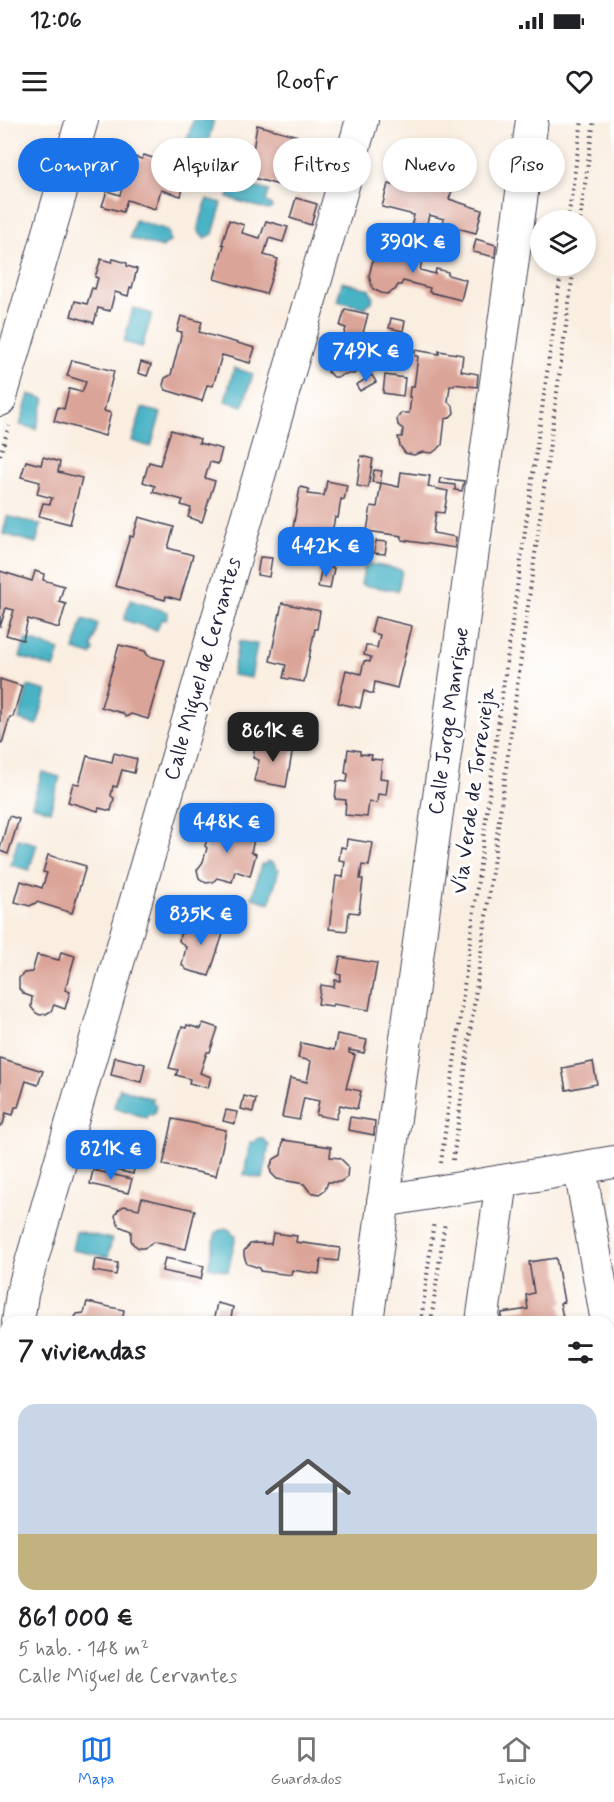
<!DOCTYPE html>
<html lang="es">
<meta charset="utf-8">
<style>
body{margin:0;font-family:Mynerve,sans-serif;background:#f6f6f6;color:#202124;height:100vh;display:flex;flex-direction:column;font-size:22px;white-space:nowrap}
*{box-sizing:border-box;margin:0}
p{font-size:20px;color:#757577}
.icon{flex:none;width:33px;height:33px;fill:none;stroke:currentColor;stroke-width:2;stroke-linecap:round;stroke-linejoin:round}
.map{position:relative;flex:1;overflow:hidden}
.panel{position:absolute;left:0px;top:1196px;width:615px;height:404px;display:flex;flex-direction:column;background:#fff;border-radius:18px 18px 0 0;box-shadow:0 3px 9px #0003}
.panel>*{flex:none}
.guide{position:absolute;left:18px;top:18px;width:579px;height:54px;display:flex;gap:12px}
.buttons{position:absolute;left:530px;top:90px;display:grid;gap:12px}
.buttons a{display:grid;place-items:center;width:66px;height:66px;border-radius:50%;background:#fff;box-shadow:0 3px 9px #0003;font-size:30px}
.price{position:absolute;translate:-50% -51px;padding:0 14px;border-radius:12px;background:#1a73e8;color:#fff;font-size:20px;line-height:39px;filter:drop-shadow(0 2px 3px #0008)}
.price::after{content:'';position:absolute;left:50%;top:36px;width:18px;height:14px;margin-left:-9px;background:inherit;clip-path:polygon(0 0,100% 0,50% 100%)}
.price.active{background:#222;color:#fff}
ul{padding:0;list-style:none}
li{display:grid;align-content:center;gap:12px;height:318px;padding:0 18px}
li+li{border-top:2px solid #e0e0e0}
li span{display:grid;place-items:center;height:186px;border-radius:18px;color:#555}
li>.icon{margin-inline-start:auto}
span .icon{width:108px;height:108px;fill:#fffc;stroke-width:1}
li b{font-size:26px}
h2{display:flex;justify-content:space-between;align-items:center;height:72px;padding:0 18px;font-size:26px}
.chip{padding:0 21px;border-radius:27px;background:#fff;box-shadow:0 3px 9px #0003;font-size:21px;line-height:54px}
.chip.active{background:#1a73e8;color:#fff}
.status{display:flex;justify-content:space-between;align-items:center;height:42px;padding:0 30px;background:#fff;direction:ltr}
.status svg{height:16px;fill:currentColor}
header{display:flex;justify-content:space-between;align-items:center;height:78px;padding:0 18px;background:#fff;font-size:27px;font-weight:600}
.tabs{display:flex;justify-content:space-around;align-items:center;height:84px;border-top:2px solid #e0e0e0;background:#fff;font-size:16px;color:#757577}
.tabs a{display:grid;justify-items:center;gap:3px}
.tabs .active{color:#1a73e8}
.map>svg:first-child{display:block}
.water{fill:#48b3c6;stroke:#356a80;stroke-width:1.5}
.building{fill:#dba498}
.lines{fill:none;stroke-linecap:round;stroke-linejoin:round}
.minor-casing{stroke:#424154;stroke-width:34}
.path{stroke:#424154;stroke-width:4;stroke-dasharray:1.5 4.5;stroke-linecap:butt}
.minor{stroke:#fff;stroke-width:32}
.labels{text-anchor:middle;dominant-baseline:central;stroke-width:6;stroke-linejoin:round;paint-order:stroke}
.street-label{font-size:21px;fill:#22223b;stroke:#fff}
</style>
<div class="status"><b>12:06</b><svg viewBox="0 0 49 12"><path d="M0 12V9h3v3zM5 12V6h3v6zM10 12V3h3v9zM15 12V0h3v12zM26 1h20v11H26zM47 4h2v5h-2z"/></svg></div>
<header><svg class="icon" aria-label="menu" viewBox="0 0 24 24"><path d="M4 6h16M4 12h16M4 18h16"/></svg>Roofr<svg class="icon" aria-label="heart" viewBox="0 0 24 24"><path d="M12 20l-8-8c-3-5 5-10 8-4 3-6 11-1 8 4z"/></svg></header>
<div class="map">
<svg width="614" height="1598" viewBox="0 0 614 1598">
<rect width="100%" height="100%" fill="#fff"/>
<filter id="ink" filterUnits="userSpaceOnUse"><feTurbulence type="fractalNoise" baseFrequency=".0167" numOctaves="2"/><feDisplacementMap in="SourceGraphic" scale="12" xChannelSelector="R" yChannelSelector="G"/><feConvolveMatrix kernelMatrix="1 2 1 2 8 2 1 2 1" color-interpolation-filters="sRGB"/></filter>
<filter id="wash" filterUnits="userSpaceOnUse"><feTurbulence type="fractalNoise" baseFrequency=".008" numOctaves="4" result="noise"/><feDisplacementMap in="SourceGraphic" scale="24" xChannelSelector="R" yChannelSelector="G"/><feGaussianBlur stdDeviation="1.35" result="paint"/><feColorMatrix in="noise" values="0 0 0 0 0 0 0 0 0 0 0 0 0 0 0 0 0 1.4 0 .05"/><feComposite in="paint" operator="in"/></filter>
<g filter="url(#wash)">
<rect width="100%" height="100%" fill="#faeee1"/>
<g class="water">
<path d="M 193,0 L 214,0 L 207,25 L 187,20 Z"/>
<path d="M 430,38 L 461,46 L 457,62 L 427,54 Z"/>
<path d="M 232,60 L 269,71 L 266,82 L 271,84 L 272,88 L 268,90 L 228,78 Z"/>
<path d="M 207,79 L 222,83 L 213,114 L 205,118 L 201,115 L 198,109 Z"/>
<path d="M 135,100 L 168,110 L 170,122 L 164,125 L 163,128 L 130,118 Z"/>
<path d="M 342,162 L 370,169 L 370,172 L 373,176 L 372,182 L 367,184 L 366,188 L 337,181 Z"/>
<path d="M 133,188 L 152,194 L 142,227 L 124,222 Z"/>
<path d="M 234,248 L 253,254 L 243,286 L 225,281 Z"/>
<path d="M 29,274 L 45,279 L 36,309 L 20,305 Z"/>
<path d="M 142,288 L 161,293 L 151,327 L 132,321 Z"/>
<path d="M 7,396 L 41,405 L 36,423 L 3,414 Z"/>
<path d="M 365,443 L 402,450 L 398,471 L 361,465 Z"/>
<path d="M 130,480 L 168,492 L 166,500 L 161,499 L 157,510 L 124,500 Z"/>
<path d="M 83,499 L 98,504 L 92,526 L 94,531 L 91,535 L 74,530 Z"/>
<path d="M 26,519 L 60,530 L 54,548 L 20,537 Z"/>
<path d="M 239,521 L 257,524 L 251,558 L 232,555 Z"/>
<path d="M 28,566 L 47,571 L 37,605 L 19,600 Z"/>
<path d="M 42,652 L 60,657 L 50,691 L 32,685 Z"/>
<path d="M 18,719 L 37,724 L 29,750 L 11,745 Z"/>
<path d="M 268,741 L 274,743 L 276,748 L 279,749 L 270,783 L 252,778 L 261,744 L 264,745 Z"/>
<path d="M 120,968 L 153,979 L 152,982 L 156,985 L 156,991 L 153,995 L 148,994 L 147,998 L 114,987 Z"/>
<path d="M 259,1018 L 264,1019 L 267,1024 L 269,1025 L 263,1059 L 244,1055 L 250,1022 L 253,1022 Z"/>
<path d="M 225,1108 L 230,1110 L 233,1115 L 236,1116 L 228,1151 L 208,1147 L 216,1112 Z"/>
<path d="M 76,1111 L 112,1119 L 108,1137 L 72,1130 Z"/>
</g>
<g id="blocks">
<g class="building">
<path d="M 257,5 L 298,16 L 291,41 L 304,44 L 297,70 L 243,55 L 243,57 L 225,52 L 233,24 L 253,30 Z"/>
<path d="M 144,35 L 156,39 L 155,43 L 166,46 L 162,59 L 184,65 L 181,76 L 161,70 L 155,89 L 127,80 L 123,92 L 102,86 L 107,71 L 120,75 L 124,62 L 117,60 L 121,48 L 127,49 L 131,36 L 142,39 Z"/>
<path d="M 423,63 L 452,71 L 449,79 L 482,90 L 476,113 L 442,104 L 444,99 L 429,95 L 424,115 L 410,111 L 414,95 L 382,87 L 388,64 L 420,71 Z"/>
<path d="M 296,78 L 317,84 L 311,105 L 290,98 Z"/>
<path d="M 229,100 L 244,105 L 242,113 L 260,118 L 266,101 L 288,107 L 283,122 L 269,118 L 264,135 L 278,139 L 266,174 L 214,159 L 224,125 L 222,124 Z"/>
<path d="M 412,117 L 426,121 L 420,150 L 435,154 L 436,149 L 448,152 L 448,155 L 466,160 L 461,180 L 429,172 L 430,168 L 403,161 L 401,165 L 398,165 L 395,170 L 387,174 L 381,173 L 373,169 L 369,156 L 374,135 L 393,140 L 394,137 L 406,140 Z"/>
<path d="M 476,119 L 496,125 L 495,137 L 473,132 Z"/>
<path d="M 101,139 L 112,142 L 113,139 L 117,140 L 127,143 L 127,146 L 137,149 L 132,168 L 130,167 L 128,176 L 115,172 L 110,191 L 98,188 L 94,203 L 71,196 L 75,181 L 87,184 L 92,168 L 95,169 L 98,158 L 95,157 Z"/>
<path d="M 345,189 L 368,194 L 363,213 L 384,220 L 375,251 L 360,247 L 354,254 L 344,254 L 339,257 L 334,257 L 328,252 L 327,243 L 334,223 L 341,225 L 346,208 L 340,206 Z"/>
<path d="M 181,196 L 202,202 L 199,212 L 255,228 L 250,243 L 222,235 L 213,266 L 207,265 L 202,281 L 166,270 L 163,265 L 165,258 L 171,255 L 182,212 L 177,211 Z"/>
<path d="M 391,198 L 405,201 L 403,211 L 389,208 Z"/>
<path d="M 415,230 L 439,234 L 439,231 L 463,235 L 461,251 L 478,254 L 477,267 L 454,264 L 454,266 L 450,266 L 448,282 L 453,286 L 454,293 L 449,298 L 445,299 L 442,325 L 439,328 L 432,333 L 423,332 L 414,335 L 405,333 L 400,326 L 398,317 L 402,317 L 403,309 L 398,305 L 397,299 L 401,293 L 409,293 L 411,277 L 409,277 L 410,267 L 414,267 L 418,236 L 415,236 Z"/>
<path d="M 72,240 L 114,251 L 104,291 L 111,293 L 105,316 L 54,301 L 58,287 L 64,289 L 69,269 L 82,272 L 86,262 L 67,256 Z"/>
<path d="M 141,242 L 151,245 L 147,256 L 138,253 Z"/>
<path d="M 372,255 L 376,262 L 360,271 L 356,265 Z"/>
<path d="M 385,255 L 405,258 L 403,276 L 383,273 Z"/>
<path d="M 171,310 L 200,319 L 199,323 L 222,329 L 218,344 L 210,342 L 205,358 L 215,361 L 202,402 L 188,397 L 191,388 L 181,385 L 183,380 L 153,372 L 155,366 L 143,362 L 149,342 L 160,345 Z"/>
<path d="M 361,336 L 373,339 L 368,368 L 357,366 Z"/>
<path d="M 43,337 L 60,342 L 58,352 L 82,358 L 70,404 L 39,396 L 43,383 L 50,384 L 52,378 L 37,374 L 40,362 L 21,357 L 26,341 L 41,345 Z"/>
<path d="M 374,350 L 382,351 L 380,363 L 372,362 Z"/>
<path d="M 401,352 L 430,356 L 428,367 L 448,371 L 444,393 L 436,392 L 433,413 L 456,417 L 455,428 L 402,420 L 402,416 L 367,411 L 371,386 L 377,387 L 381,363 L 399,367 Z"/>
<path d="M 440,358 L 464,361 L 462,371 L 455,370 L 455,365 L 439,363 Z"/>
<path d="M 327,361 L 347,365 L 344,380 L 341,379 L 338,398 L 335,397 L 332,412 L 335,413 L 332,431 L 335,431 L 332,446 L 312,442 L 314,430 L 290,426 L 300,367 L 309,369 L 308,374 L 324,376 Z"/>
<path d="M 139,397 L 174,407 L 168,428 L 193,435 L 180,480 L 166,476 L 165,480 L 115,466 L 130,416 L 133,417 Z"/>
<path d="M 376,421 L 387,422 L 385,434 L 374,433 Z"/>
<path d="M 260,437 L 272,438 L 269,457 L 257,455 Z"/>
<path d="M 322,446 L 334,448 L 330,469 L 318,467 Z"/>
<path d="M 0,451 L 32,461 L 35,451 L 44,454 L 43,460 L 64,466 L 59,482 L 66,484 L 59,508 L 28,499 L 23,520 L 6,515 L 14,490 L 6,488 L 0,507 Z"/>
<path d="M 282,483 L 320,491 L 317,509 L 315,509 L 304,562 L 283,558 L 286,545 L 270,541 Z"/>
<path d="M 375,497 L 412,506 L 397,568 L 375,562 L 373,574 L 364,571 L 360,588 L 338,583 L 346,550 L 361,554 L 364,541 L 370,542 L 371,537 L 364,535 L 366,525 L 377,528 L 380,515 L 371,512 Z"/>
<path d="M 119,525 L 145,531 L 148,536 L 165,540 L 148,599 L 131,594 L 126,597 L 122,593 L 101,587 Z"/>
<path d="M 0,559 L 22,566 L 13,597 L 10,597 L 2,623 L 0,622 Z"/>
<path d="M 269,620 L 286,623 L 286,627 L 293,628 L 286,667 L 254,661 L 259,640 L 253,638 L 256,621 L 268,623 Z"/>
<path d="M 348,629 L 360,631 L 360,634 L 372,635 L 371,639 L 382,640 L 380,658 L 388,659 L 386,675 L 378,674 L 377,683 L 369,682 L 367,697 L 345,695 L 346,680 L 335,679 L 337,661 L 347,662 L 348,654 L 345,653 Z"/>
<path d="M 114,633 L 137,639 L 134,653 L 122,650 L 117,667 L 113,666 L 111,676 L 114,678 L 111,691 L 99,688 L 98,691 L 68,682 L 73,663 L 79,664 L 87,636 L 112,642 Z"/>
<path d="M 9,696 L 19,699 L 8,734 L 0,731 L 0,729 Z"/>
<path d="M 212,701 L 234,706 L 233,710 L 255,716 L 251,732 L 256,734 L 250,756 L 235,751 L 232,762 L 217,758 L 213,762 L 206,763 L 199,758 L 197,750 L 203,742 L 207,728 L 205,726 Z"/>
<path d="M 347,719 L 373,723 L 369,746 L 362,745 L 360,759 L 363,759 L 359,793 L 349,792 L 347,811 L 329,809 L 336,756 L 343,757 L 345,741 L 339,740 L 341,727 L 346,728 Z"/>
<path d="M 48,735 L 86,746 L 72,793 L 37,782 L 30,786 L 15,782 L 21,761 L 42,768 L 47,753 L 43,752 Z"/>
<path d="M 198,796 L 210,799 L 209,804 L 225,808 L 209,856 L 187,850 L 182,845 L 186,827 L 179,821 L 180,814 L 188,811 L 191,802 L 196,803 Z"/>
<path d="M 61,832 L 75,836 L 65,870 L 70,872 L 65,889 L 54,885 L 51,891 L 46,894 L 40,895 L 36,893 L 31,887 L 32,877 L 24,874 L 19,869 L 19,858 L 24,853 L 32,852 L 37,835 L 59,840 Z"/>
<path d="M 340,837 L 377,843 L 369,890 L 333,884 L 332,886 L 318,884 L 321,865 L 334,867 L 335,860 L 340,861 L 341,855 L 337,854 Z"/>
<path d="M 203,903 L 218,908 L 210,932 L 207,932 L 200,953 L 211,957 L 208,968 L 189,963 L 190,959 L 176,955 L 178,950 L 169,948 L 182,907 L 186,908 L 187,905 L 201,909 Z"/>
<path d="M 337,914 L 367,920 L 364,933 L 349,930 L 349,933 L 355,935 L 346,968 L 361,971 L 357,989 L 340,985 L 336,999 L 316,995 L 319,981 L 304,978 L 299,1000 L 282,997 L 290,958 L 307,962 L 309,952 L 311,941 L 298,938 L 301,923 L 334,930 Z"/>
<path d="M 115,937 L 145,944 L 141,962 L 111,955 Z"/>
<path d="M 0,938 L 43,951 L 38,965 L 26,961 L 18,987 L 15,987 L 13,995 L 6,993 L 3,1004 L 0,1006 Z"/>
<path d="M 593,942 L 597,964 L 566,970 L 562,948 Z"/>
<path d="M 244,976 L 256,979 L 253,992 L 241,989 Z"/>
<path d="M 226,990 L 237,992 L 235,1004 L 223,1001 Z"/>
<path d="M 350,997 L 375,1001 L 374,1015 L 348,1010 Z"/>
<path d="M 173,999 L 226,1010 L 216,1056 L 163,1045 Z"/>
<path d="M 283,1020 L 331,1027 L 330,1037 L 340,1038 L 348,1046 L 347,1057 L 340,1062 L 328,1062 L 325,1070 L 319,1074 L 310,1072 L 304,1064 L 277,1059 L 271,1053 L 270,1047 L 274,1039 L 281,1035 Z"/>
<path d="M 93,1028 L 136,1038 L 133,1054 L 89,1044 Z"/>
<path d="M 93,1050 L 132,1059 L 128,1073 L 90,1064 Z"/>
<path d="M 142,1078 L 195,1090 L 186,1129 L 153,1122 L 150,1125 L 144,1128 L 139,1128 L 133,1124 L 131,1120 L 131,1111 L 119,1106 L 115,1096 L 118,1090 L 124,1086 L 139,1089 Z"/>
<path d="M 273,1113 L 297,1116 L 296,1122 L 340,1128 L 338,1141 L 321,1139 L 319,1154 L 292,1150 L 291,1155 L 260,1151 L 260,1148 L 247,1144 L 244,1136 L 244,1131 L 250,1124 L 255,1123 L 271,1124 Z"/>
<path d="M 165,1138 L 204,1146 L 201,1159 L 162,1151 Z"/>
<path d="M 556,1138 L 564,1182 L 560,1183 L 564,1202 L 501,1202 L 502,1193 L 528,1189 L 526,1175 L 534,1173 L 529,1142 Z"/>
<path d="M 95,1139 L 118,1143 L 116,1155 L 93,1151 Z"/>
<path d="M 87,1182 L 124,1190 L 122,1202 L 72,1202 L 77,1194 L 84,1193 Z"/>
<path d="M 217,1183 L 233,1187 L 231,1198 L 241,1202 L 213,1202 Z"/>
<rect x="46" y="1593" width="33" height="5"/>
<path d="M 213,1593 L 263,1593 L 263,1595 L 270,1597 L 212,1598 Z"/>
<path d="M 466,1593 L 515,1593 L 515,1598 L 465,1598 Z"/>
</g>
</g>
</g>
<g filter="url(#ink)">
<use href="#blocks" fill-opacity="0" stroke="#424154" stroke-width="1.5"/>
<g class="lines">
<defs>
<g id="minor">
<path d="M 0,280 L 82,0"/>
<path d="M 580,1048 L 607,1202"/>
<path d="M 383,1081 L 614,1042"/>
<path d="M 18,1202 L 22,1174 L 362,0"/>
<path d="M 367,1202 L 532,0"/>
<path d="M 482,1202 L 502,1061"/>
<path d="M 609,1214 L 614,1243"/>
<path d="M 0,1272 L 6,1273"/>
<path d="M 0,1456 L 6,1363"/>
<path d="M 313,1598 L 314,1593"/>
<path d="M 428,1598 L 428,1593"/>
</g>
</defs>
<use href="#minor" class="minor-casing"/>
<g class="path">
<path d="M 568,100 L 582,0"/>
<path d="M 580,100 L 594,0"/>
<path d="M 0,335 L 9,306"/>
<path d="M 453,1040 L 574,146"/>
<path d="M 441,1043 L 504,561 L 562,146"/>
<path d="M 421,1202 L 434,1101"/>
<path d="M 431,1202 L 445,1101"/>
<path d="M 609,1301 L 614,1330"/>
<path d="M 8,1598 L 8,1593"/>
<path d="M 367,1598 L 368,1593"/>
<path d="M 376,1598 L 377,1593"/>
</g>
<use href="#minor" class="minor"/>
</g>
</g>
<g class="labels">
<g class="street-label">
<text transform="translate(203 549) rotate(-74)">Calle Miguel de Cervantes</text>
<text transform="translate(449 601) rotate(-82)">Calle Jorge Manrique</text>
<text transform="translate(474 671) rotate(-82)">Vía Verde de Torrevieja</text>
</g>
</g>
</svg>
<div class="buttons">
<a><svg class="icon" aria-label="layers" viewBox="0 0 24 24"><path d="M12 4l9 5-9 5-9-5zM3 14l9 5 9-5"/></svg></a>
</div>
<b class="price" style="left:413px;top:154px">390K €</b>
<b class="price" style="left:366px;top:263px">749K €</b>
<b class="price" style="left:326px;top:458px">442K €</b>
<b class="price active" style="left:273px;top:643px">861K €</b>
<b class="price" style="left:227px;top:734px">448K €</b>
<b class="price" style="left:201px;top:826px">835K €</b>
<b class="price" style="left:111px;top:1061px">821K €</b>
<div class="guide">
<a class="chip active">Comprar</a>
<a class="chip">Alquilar</a>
<a class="chip">Filtros</a>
<a class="chip">Nuevo</a>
<a class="chip">Piso</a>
</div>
<section class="panel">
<h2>7 viviendas<svg class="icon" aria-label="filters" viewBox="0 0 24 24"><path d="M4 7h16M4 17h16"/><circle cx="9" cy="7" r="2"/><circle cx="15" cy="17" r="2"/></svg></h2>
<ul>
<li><span style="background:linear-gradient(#c9d6e8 70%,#c2b280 0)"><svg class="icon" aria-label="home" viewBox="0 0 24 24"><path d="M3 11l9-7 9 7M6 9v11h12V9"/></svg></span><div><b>861 000 €</b><p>5 hab. · 148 m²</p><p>Calle Miguel de Cervantes</p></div></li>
</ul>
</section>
</div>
<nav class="tabs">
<a class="active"><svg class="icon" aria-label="map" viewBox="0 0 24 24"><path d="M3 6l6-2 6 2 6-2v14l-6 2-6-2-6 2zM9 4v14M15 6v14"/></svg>Mapa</a>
<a><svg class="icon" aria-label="saved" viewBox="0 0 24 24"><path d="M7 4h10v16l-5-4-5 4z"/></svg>Guardados</a>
<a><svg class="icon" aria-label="home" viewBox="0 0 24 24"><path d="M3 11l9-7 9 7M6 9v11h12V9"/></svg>Inicio</a>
</nav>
